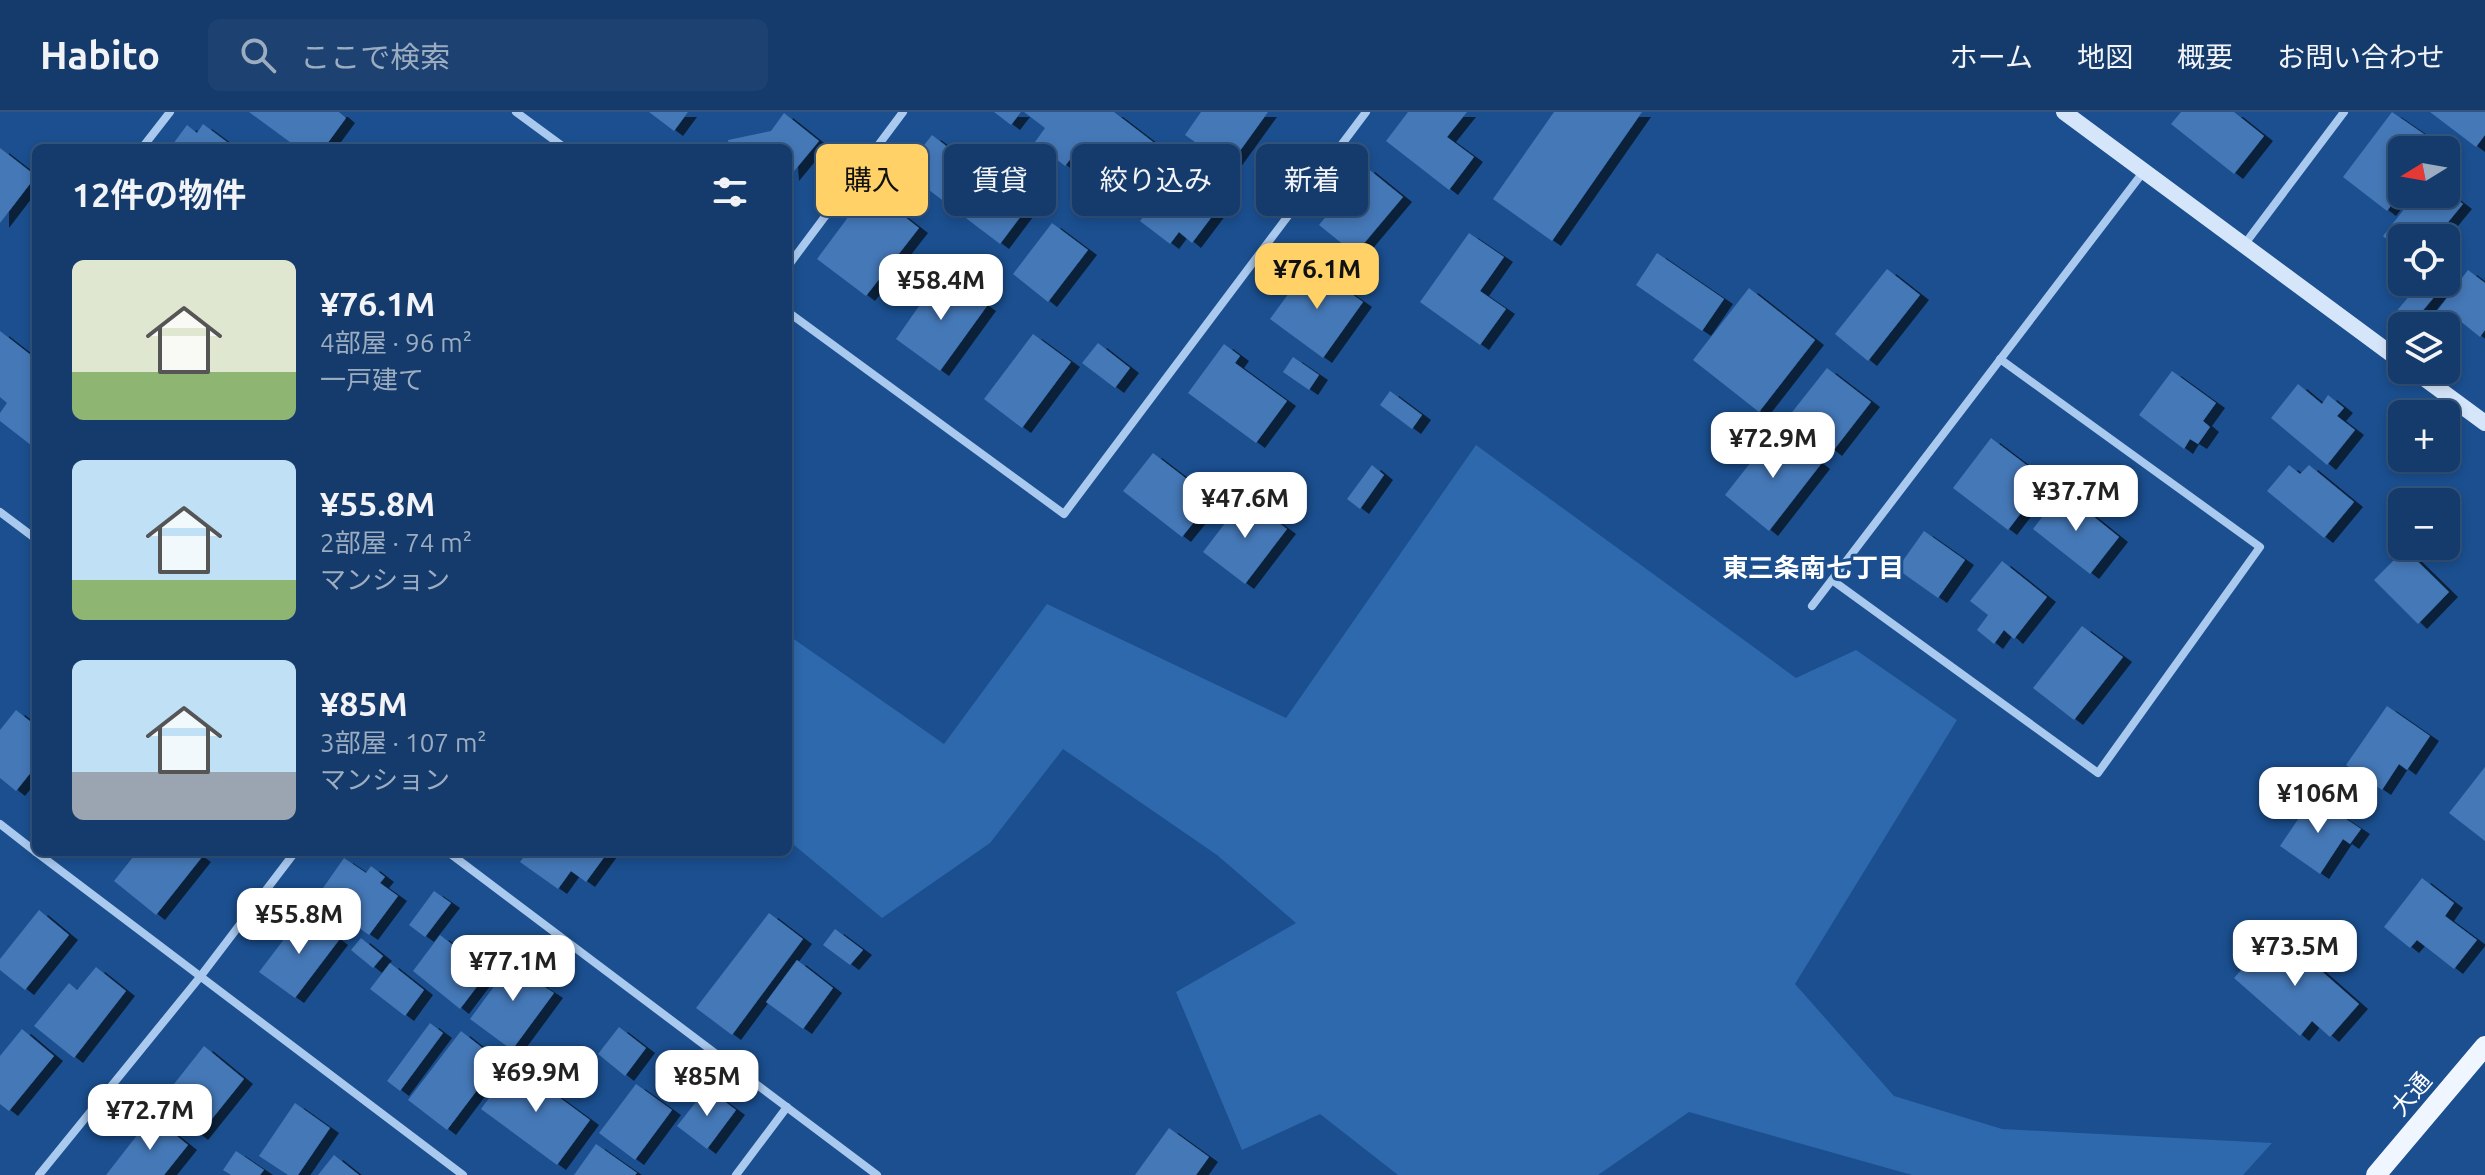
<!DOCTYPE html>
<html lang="ja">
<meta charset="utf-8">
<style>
body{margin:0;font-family:Ubuntu,"Noto Sans JP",sans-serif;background:#1d4271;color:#f1f3f6;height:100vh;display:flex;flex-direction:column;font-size:30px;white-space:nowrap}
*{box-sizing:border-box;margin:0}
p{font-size:26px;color:#9dadc1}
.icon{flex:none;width:44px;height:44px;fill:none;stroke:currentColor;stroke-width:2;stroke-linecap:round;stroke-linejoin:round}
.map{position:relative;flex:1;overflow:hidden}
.sheet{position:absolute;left:32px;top:32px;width:760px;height:712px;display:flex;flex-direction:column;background:#143b6b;border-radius:12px;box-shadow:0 4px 12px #0003,0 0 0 2px #33557e}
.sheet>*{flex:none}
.guide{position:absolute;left:816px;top:32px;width:760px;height:72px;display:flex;gap:16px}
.needle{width:52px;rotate:259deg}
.fabs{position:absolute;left:2388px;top:24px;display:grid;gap:16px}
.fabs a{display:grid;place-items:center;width:72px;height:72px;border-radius:12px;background:#143b6b;box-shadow:0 4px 12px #0003,0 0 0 2px #33557e;font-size:40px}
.price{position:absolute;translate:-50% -68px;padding:0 18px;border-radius:16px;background:#fff;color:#222;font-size:26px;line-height:52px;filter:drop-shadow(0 2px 4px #0008)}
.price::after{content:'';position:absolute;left:50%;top:48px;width:24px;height:18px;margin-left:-12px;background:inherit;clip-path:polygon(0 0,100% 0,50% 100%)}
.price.active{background:#ffd166;color:#111}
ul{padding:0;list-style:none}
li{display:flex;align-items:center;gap:24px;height:200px;padding:0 40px}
li span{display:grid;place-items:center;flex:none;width:224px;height:160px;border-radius:12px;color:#555}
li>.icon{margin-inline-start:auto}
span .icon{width:96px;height:96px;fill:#fffc;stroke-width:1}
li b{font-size:34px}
h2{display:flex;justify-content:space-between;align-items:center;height:96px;padding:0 40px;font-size:34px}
.pill{padding:0 28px;border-radius:12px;background:#143b6b;box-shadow:0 4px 12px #0003,0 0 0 2px #33557e;font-size:28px;line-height:72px}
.pill.active{background:#ffd166;color:#111}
header{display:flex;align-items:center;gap:48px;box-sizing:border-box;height:112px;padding:0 40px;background:#143b6b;border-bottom:2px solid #33557e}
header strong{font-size:38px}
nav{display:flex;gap:44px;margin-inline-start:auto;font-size:28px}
.search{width:560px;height:72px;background:#1d4271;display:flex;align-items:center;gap:20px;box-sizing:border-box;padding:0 28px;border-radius:12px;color:#9dadc1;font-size:30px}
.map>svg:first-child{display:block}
.green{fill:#2e69ad}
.building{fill:#4478b7;filter:url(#shadow)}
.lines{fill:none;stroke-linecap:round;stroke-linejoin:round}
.street{stroke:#a9c9ee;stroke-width:8}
.secondary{stroke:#d6e6fa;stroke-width:16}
.primary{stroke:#f0f6ff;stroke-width:20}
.labels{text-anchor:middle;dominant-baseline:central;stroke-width:6;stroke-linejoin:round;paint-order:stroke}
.street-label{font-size:24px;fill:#fff;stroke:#1b4f8f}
.neighbourhood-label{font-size:26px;font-weight:bold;fill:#fff;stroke:#1b4f8f}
</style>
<header>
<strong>Habito</strong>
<div class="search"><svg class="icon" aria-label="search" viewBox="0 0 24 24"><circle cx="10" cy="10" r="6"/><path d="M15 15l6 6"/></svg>ここで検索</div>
<nav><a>ホーム</a><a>地図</a><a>概要</a><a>お問い合わせ</a></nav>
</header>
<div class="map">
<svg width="2485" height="1063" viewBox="0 0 2485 1063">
<defs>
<filter id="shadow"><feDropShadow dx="9" dy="5" stdDeviation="0" flood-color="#0009"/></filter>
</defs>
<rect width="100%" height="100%" fill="#1b4f8f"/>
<path class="green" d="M 1476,333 L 1796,566 L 1856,538 L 1957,608 L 1795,872 L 1894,984 L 2002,1017 L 2272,1031 L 2243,1063 L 1912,1063 L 1689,1000 L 1598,1063 L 1398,1063 L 1320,1002 L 1242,1038 L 1176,880 L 1296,811 L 1217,743 L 1063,637 L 990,731 L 882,806 L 788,728 L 788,523 L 944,632 L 1047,492 L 1286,606 Z"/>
<g class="building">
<path d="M 249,0 L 339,0 L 346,6 L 324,36 L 298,36 Z"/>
<path d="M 649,0 L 688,0 L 674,19 Z"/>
<path d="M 994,0 L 1021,0 L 1011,13 Z"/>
<path d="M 1024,0 L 1114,0 L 1226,86 L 1192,131 L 1179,120 L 1170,132 L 1140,109 L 1149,97 L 1128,80 L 1118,93 L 1086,68 L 1095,55 L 1076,40 L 1065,54 L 1035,30 L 1045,16 Z"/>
<path d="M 1201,0 L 1268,0 L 1229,54 L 1185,23 Z"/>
<path d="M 1408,0 L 1467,0 L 1447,25 L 1474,45 L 1449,78 L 1386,29 Z"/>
<path d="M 1554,0 L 1642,0 L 1552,129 L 1493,87 Z"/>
<path d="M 2181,0 L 2234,0 L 2264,24 L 2234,62 L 2171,12 Z"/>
<path d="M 2392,0 L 2437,31 L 2432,38 L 2402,38 L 2402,79 L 2387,99 L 2343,65 Z"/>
<path d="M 2430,0 L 2485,0 L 2485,23 L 2476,35 Z"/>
<path d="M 784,1 L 819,29 L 790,64 L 788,36 L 730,36 L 728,28 L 771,19 Z"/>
<path d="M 203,12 L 235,36 L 170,36 L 187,13 L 197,21 Z"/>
<path d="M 932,23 L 1027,96 L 1000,132 L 904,59 Z"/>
<path d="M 0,36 L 36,64 L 0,111 Z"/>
<path d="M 1366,55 L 1403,85 L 1355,142 L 1319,113 Z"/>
<path d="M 869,77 L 919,116 L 866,184 L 817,147 Z"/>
<path d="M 2446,79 L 2463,92 L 2435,126 L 2402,126 L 2402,140 L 2383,124 L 2416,82 L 2446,82 Z"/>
<path d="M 1052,111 L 1088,138 L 1048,190 L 1013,162 Z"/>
<path d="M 1469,121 L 1504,145 L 1480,179 L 1506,197 L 1480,233 L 1420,190 Z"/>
<path d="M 1657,141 L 1724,187 L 1702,219 L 1636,173 Z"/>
<path d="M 1310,152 L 1363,190 L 1323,246 L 1270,207 Z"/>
<path d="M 1887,157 L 1920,183 L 1868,249 L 1835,222 Z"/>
<path d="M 2468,158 L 2485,171 L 2485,218 L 2480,225 L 2454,204 L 2447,213 L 2434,203 Z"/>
<path d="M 942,161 L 987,194 L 940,259 L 896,227 Z"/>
<path d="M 2421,170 L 2430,170 L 2440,178 L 2410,214 L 2395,201 Z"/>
<path d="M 1749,176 L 1815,228 L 1759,300 L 1693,248 Z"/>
<path d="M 0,219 L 36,247 L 36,337 L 0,309 L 0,301 L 7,291 L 0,285 Z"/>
<path d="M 1033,222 L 1071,250 L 1022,316 L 984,287 Z"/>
<path d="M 1098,231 L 1130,256 L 1115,276 L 1082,251 Z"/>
<path d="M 1224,232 L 1240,244 L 1235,251 L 1287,289 L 1256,331 L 1188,281 Z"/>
<path d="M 1293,245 L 1319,263 L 1309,278 L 1283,260 Z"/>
<path d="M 1827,256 L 1871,290 L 1833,339 L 1789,304 Z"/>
<path d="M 2172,259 L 2216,291 L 2203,309 L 2210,315 L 2198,332 L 2190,327 L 2184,337 L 2139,303 Z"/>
<path d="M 2298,272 L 2322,292 L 2328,283 L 2344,296 L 2337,304 L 2355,318 L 2327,353 L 2271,306 Z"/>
<path d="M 1390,279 L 1422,303 L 1412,317 L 1380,293 Z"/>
<path d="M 1777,317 L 1821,352 L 1769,419 L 1725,383 Z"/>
<path d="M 1991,326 L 2037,361 L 2027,373 L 2037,380 L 2008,418 L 1953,376 Z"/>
<path d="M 1153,341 L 1205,381 L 1190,400 L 1198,405 L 1182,425 L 1123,379 Z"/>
<path d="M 1372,353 L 1384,363 L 1360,397 L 1347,387 Z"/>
<path d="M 2289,353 L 2300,362 L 2309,353 L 2354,390 L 2324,426 L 2267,379 Z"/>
<path d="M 2062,379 L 2119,425 L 2090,462 L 2033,417 Z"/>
<path d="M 1245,385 L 1287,417 L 1245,472 L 1203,440 Z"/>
<path d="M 1924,419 L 1965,448 L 1938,486 L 1897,457 Z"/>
<path d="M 2405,437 L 2449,480 L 2418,512 L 2374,468 Z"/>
<path d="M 2002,449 L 2047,485 L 2014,527 L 2004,518 L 1994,532 L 1977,518 L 1988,503 L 1970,489 Z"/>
<path d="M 2082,514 L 2123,545 L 2074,608 L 2033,576 Z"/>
<path d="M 2387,594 L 2430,624 L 2407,658 L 2399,652 L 2382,678 L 2346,653 Z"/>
<path d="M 16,598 L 36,614 L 36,654 L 16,679 L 0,666 L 0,618 Z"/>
<path d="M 2485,655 L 2485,729 L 2449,701 Z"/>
<path d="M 2313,685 L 2361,717 L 2350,732 L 2343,727 L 2320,762 L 2280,734 Z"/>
<path d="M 137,740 L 195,740 L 202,745 L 156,803 L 114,769 Z"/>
<path d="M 527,740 L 608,740 L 586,770 L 571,759 L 558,777 L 520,750 Z"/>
<path d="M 344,746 L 366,761 L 371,754 L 385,765 L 380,771 L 398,784 L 369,823 L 316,786 Z"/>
<path d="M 2422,766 L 2454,791 L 2445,804 L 2477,828 L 2454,857 L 2417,828 L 2410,836 L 2384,815 Z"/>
<path d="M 434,779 L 451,791 L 425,825 L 409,813 Z"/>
<path d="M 39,798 L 69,823 L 25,878 L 0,858 L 0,847 Z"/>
<path d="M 304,801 L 339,828 L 295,886 L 259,860 Z"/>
<path d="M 769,801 L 803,827 L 732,923 L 696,896 Z"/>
<path d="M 835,817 L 863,838 L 850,853 L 823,833 Z"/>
<path d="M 2276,819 L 2359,892 L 2330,925 L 2312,909 L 2300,924 L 2234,866 Z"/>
<path d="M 440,823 L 488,860 L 460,897 L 413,859 Z"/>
<path d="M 361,826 L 383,844 L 373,856 L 351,838 Z"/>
<path d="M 518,842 L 545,863 L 539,871 L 554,881 L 512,938 L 470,907 Z"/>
<path d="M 797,848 L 833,876 L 803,917 L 766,890 Z"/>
<path d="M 390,851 L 424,878 L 405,904 L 370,877 Z"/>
<path d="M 96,855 L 126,879 L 74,946 L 34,914 L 69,871 L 77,878 Z"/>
<path d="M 430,911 L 443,921 L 400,979 L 387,969 Z"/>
<path d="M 619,915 L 646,936 L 625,964 L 598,942 Z"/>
<path d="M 22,917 L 54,944 L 9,999 L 0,992 L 0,944 Z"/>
<path d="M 461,919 L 499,949 L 447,1018 L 408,988 Z"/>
<path d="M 204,934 L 244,967 L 199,1023 L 159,991 Z"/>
<path d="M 514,952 L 590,1008 L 557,1053 L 481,997 Z"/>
<path d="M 636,972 L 672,998 L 635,1048 L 599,1021 Z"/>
<path d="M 707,976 L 736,998 L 707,1037 L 677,1014 Z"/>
<path d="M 295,991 L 330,1016 L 298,1063 L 288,1063 L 259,1044 Z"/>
<path d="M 152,1004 L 188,1033 L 164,1063 L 106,1063 Z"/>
<path d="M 1169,1016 L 1209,1045 L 1196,1063 L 1135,1063 Z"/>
<path d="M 596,1032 L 637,1061 L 635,1063 L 574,1063 Z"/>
<path d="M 236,1039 L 264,1058 L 260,1063 L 231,1063 L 223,1058 Z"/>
<path d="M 334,1043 L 359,1063 L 318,1063 Z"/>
</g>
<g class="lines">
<g class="street">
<path d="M 516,0 L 565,36"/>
<path d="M 142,36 L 170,0"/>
<path d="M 2244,133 L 2344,0"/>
<path d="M 788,154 L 903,0"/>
<path d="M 788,200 L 1064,402 L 1366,0"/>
<path d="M 0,400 L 36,427"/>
<path d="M 1832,468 L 2098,661 L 2260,435 L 2000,247"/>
<path d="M 1812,494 L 2144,59"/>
<path d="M 0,712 L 36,740"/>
<path d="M 36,740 L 463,1063"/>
<path d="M 448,740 L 877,1063"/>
<path d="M 39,1063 L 200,865 L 295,740"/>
<path d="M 736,1063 L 787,995"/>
</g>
<g class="secondary">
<path d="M 2064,0 L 2402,250"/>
<path d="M 2413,258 L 2485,311"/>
</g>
<path class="primary" d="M 2376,1063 L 2485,934"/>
</g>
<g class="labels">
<g class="street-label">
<text transform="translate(2411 982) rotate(-50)">大通</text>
</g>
<g class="neighbourhood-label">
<text x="1813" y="455">東三条南七丁目</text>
</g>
</g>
</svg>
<div class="fabs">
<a><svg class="needle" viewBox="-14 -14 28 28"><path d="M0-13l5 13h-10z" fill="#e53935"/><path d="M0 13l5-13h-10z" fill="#9dadc1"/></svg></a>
<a><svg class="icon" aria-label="locate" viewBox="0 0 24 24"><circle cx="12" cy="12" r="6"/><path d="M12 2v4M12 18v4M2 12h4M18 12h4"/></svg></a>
<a><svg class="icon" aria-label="layers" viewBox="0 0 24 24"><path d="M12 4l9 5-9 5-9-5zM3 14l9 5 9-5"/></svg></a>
<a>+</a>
<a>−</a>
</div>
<b class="price active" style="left:1317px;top:199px">¥76.1M</b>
<b class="price" style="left:941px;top:210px">¥58.4M</b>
<b class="price" style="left:1773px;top:368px">¥72.9M</b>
<b class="price" style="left:2076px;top:421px">¥37.7M</b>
<b class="price" style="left:1245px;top:428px">¥47.6M</b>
<b class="price" style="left:2318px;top:723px">¥106M</b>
<b class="price" style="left:299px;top:844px">¥55.8M</b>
<b class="price" style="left:2295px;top:876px">¥73.5M</b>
<b class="price" style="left:513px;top:891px">¥77.1M</b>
<b class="price" style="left:536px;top:1002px">¥69.9M</b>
<b class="price" style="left:707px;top:1006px">¥85M</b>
<b class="price" style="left:150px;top:1040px">¥72.7M</b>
<div class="guide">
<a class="pill active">購入</a>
<a class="pill">賃貸</a>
<a class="pill">絞り込み</a>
<a class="pill">新着</a>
</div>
<section class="sheet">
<h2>12件の物件<svg class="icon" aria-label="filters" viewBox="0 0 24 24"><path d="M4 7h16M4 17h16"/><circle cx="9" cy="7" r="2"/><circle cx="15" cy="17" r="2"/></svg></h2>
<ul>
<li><span style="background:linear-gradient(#dfe7d0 70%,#8fb573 0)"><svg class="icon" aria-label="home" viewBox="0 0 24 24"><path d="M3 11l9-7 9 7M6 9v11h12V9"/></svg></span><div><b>¥76.1M</b><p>4部屋 · 96 m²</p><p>一戸建て</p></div></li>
<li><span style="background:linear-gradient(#bfe0f5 75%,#8fb573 0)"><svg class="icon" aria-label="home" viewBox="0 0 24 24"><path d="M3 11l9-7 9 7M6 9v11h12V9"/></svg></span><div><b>¥55.8M</b><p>2部屋 · 74 m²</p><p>マンション</p></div></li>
<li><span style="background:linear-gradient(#bfe0f5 70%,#9aa5b1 0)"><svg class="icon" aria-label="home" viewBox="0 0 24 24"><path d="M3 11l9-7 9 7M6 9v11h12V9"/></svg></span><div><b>¥85M</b><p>3部屋 · 107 m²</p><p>マンション</p></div></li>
</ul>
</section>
</div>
